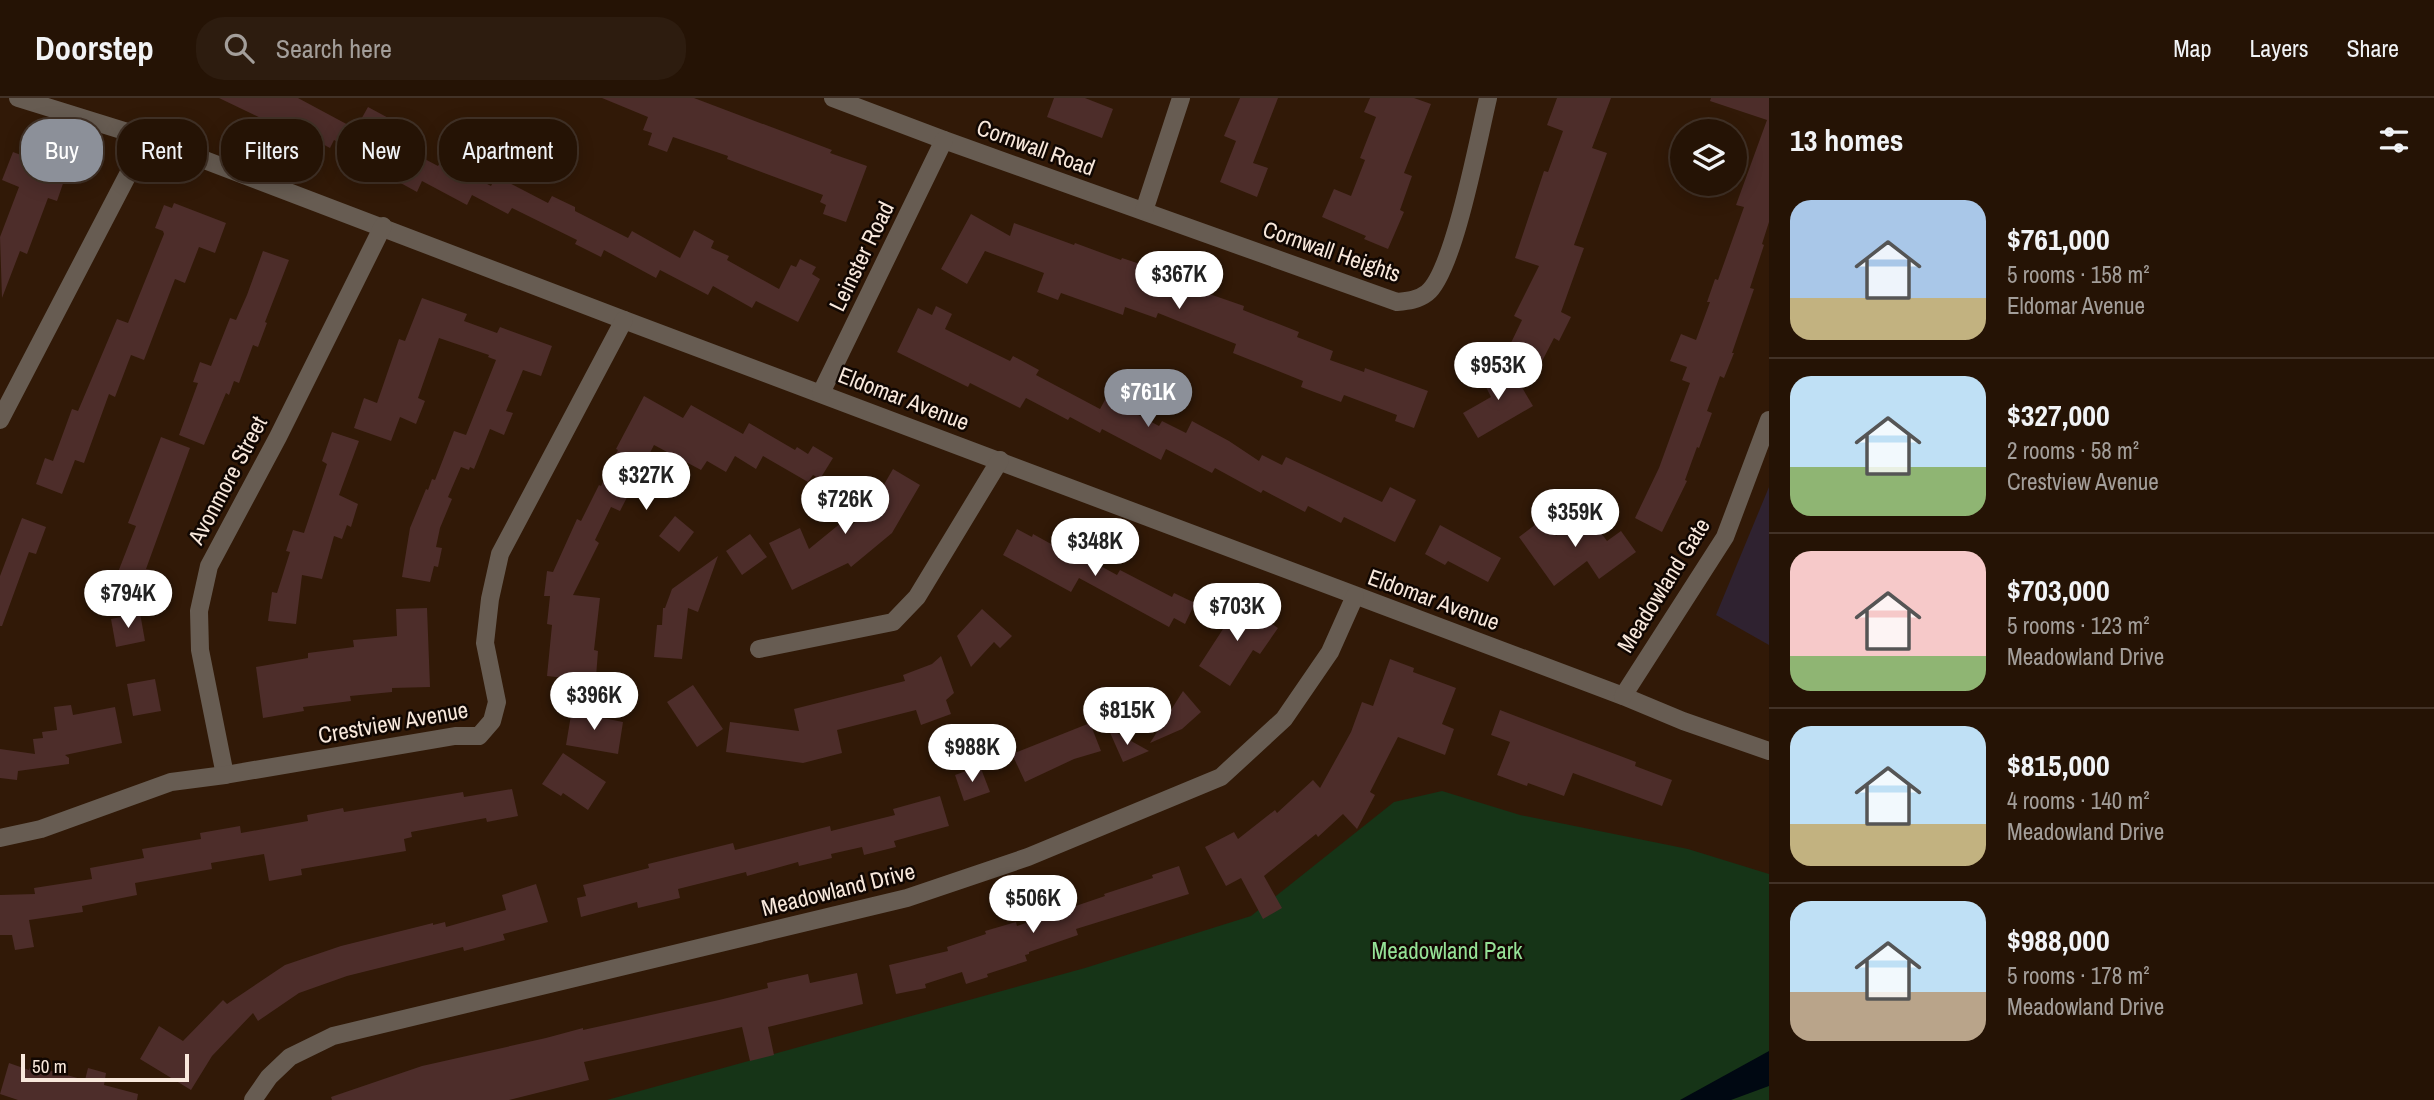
<!DOCTYPE html>
<meta charset="utf-8">
<style>
body{margin:0;font-family:"Archivo Narrow",sans-serif;background:#2d1c0f;color:#f1f3f6;height:100vh;display:flex;flex-direction:column;font-size:26px;white-space:nowrap}
*{box-sizing:border-box;margin:0}
p{font-size:23px;color:#a39e9a}
.icon{flex:none;width:38px;height:38px;fill:none;stroke:currentColor;stroke-width:2;stroke-linecap:round;stroke-linejoin:round}
.map{position:relative;flex:1;overflow:hidden}
.details{display:flex;flex-direction:column;background:#251305;width:665px}
.details>*{flex:none}
.guide{position:absolute;left:21px;top:21px;width:665px;height:63px;display:flex;gap:14px}
.controls{position:absolute;left:1670px;top:21px;display:grid;gap:14px}
.controls a{display:grid;place-items:center;width:77px;height:77px;border-radius:50%;background:#251305;box-shadow:0 4px 18px #0003,0 0 0 2px #423227;font-size:35px}
.scale{position:absolute;left:21px;bottom:18px;width:168px;box-sizing:border-box;padding-left:7px;border:4px solid #f8e8dc;border-top:0;font-size:19px;line-height:24px;white-space:nowrap;color:#f8e8dc;-webkit-text-stroke:5px #110702;paint-order:stroke}
.price{position:absolute;translate:-50% -60px;padding:0 16px;border-radius:24px;background:#fff;color:#222;font-size:23px;line-height:46px;filter:drop-shadow(0 2px 4px #0008)}
.price::after{content:'';position:absolute;left:50%;top:42px;width:21px;height:16px;margin-left:-10px;background:inherit;clip-path:polygon(0 0,100% 0,50% 100%)}
.price.selected{background:#8c9099;color:#fff}
ul{padding:0;list-style:none}
li{display:flex;align-items:center;gap:21px;height:175px;padding:0 21px}
li+li{border-top:2px solid #423227}
li span{display:grid;place-items:center;flex:none;width:196px;height:140px;border-radius:21px;color:#555}
li>.icon{margin-inline-start:auto}
span .icon{width:84px;height:84px;fill:#fffc;stroke-width:1}
li b{font-size:30px}
h2{display:flex;justify-content:space-between;align-items:center;height:84px;padding:0 21px;font-size:30px}
.pill{padding:0 24px;border-radius:28px;background:#251305;box-shadow:0 4px 18px #0003,0 0 0 2px #423227;font-size:24px;line-height:63px}
.pill.selected{background:#8c9099;color:#fff}
header{display:flex;align-items:center;gap:42px;box-sizing:border-box;height:98px;padding:0 35px;background:#251305;border-bottom:2px solid #423227}
header strong{font-size:33px}
nav{display:flex;gap:38px;margin-inline-start:auto;font-size:24px}
.search{width:490px;height:63px;background:#2d1c0f;display:flex;align-items:center;gap:18px;box-sizing:border-box;padding:0 24px;border-radius:28px;color:#a39e9a;font-size:26px}
main{display:flex;flex:1;min-height:0}
.map>svg:first-child{display:block}
.commercial{fill:#2f2230}
.green{fill:#163417}
.water{fill:#000812}
.building{fill:#4d2d2a}
.lines{fill:none;stroke-linecap:round;stroke-linejoin:round}
.minor{stroke:#675c52;stroke-width:18}
.labels{text-anchor:middle;dominant-baseline:central;stroke-width:5;stroke-linejoin:round;paint-order:stroke}
.street-label{font-size:23px;fill:#f8e8dc;stroke:#110702}
.park-label{font-size:23px;fill:#95e196;stroke:#110702}
</style>
<header>
<strong>Doorstep</strong>
<div class="search"><svg class="icon" aria-label="search" viewBox="0 0 24 24"><circle cx="10" cy="10" r="6"/><path d="M15 15l6 6"/></svg>Search here</div>
<nav><a>Map</a><a>Layers</a><a>Share</a></nav>
</header>
<main>
<div class="map">
<svg width="1769" height="1002" viewBox="0 0 1769 1002">
<rect width="100%" height="100%" fill="#311907"/>
<path class="commercial" d="M 1769,389 L 1769,547 L 1716,517 Z"/>
<path class="green" d="M 1442,693 L 1520,717 L 1688,751 L 1769,776 L 1769,1002 L 607,1002 L 1085,870 L 1251,818 L 1394,704 Z"/>
<path class="water" d="M 1769,953 L 1769,988 L 1731,1002 L 1680,1002 Z"/>
<g class="building">
<path d="M 219,0 L 298,0 L 352,29 L 355,23 L 359,25 L 368,9 L 394,23 L 385,40 L 438,68 L 444,57 L 460,65 L 457,70 L 491,88 L 496,78 L 548,105 L 552,98 L 575,109 L 575,113 L 628,140 L 632,133 L 680,160 L 694,132 L 714,143 L 711,150 L 729,158 L 727,162 L 779,191 L 791,167 L 796,169 L 800,161 L 816,169 L 812,176 L 820,181 L 798,224 L 756,203 L 752,210 L 713,188 L 708,197 L 660,172 L 656,180 L 604,152 L 601,159 L 575,146 L 577,142 L 512,110 L 508,116 L 472,97 L 467,107 L 422,83 L 417,94 L 397,83 L 399,80 L 381,71 L 382,68 L 334,42 L 330,50 L 281,24 L 272,20 L 269,24 Z"/>
<path d="M 602,0 L 694,0 L 832,52 L 830,55 L 867,68 L 846,124 L 823,116 L 826,107 L 820,104 L 823,97 L 727,61 L 728,58 L 673,39 L 667,54 L 648,47 L 652,35 L 643,32 L 648,19 Z"/>
<path d="M 1054,0 L 1085,0 L 1113,11 L 1102,40 L 1047,19 Z"/>
<path d="M 1240,0 L 1278,0 L 1253,65 L 1268,70 L 1257,99 L 1220,84 L 1236,43 L 1224,38 Z"/>
<path d="M 1370,0 L 1414,0 L 1431,6 L 1404,75 L 1412,78 L 1400,112 L 1404,114 L 1388,151 L 1364,141 L 1366,138 L 1322,119 L 1334,91 L 1351,98 L 1365,62 L 1360,60 L 1376,19 L 1364,14 Z"/>
<path d="M 1557,0 L 1611,0 L 1592,50 L 1607,55 L 1574,147 L 1584,150 L 1561,214 L 1571,219 L 1559,243 L 1554,240 L 1539,269 L 1508,251 L 1522,222 L 1514,218 L 1539,168 L 1515,160 L 1544,73 L 1548,74 L 1563,33 L 1547,27 Z"/>
<path d="M 1711,0 L 1769,0 L 1769,124 L 1762,146 L 1764,147 L 1750,190 L 1754,191 L 1732,255 L 1734,255 L 1724,280 L 1720,278 L 1707,313 L 1712,315 L 1699,350 L 1697,349 L 1685,382 L 1687,383 L 1662,434 L 1635,420 L 1659,370 L 1690,285 L 1682,282 L 1687,269 L 1670,263 L 1681,236 L 1696,242 L 1710,204 L 1707,204 L 1715,181 L 1718,182 L 1744,109 L 1736,107 L 1767,22 L 1710,3 Z"/>
<path d="M 13,54 L 67,74 L 57,103 L 48,100 L 27,156 L 20,153 L 2,200 L 0,139 L 19,89 L 2,82 Z"/>
<path d="M 174,105 L 226,125 L 215,155 L 199,149 L 185,185 L 175,181 L 144,262 L 131,257 L 115,299 L 109,296 L 84,365 L 75,362 L 62,396 L 36,386 L 45,360 L 53,363 L 72,311 L 78,313 L 117,221 L 128,225 L 164,136 L 163,133 L 155,130 L 164,107 L 172,110 Z"/>
<path d="M 971,116 L 1010,138 L 1014,125 L 1074,147 L 1075,145 L 1121,162 L 1122,160 L 1149,169 L 1149,171 L 1196,189 L 1195,191 L 1244,208 L 1243,212 L 1299,234 L 1297,239 L 1333,253 L 1330,262 L 1364,274 L 1365,270 L 1428,293 L 1414,330 L 1395,323 L 1397,317 L 1344,297 L 1341,304 L 1301,289 L 1303,283 L 1233,255 L 1236,246 L 1158,215 L 1156,220 L 1125,209 L 1123,217 L 1061,195 L 1058,202 L 1037,194 L 1044,175 L 985,153 L 967,186 L 941,171 Z"/>
<path d="M 263,153 L 289,162 L 265,224 L 267,225 L 258,249 L 253,247 L 239,285 L 234,283 L 229,297 L 226,295 L 204,347 L 179,337 L 198,285 L 193,284 L 200,264 L 211,268 L 230,220 L 236,222 L 247,197 Z"/>
<path d="M 422,200 L 467,216 L 464,223 L 497,235 L 500,229 L 552,248 L 541,278 L 523,272 L 506,313 L 513,315 L 504,337 L 490,331 L 474,371 L 470,369 L 469,372 L 461,369 L 448,399 L 452,401 L 440,430 L 436,449 L 442,450 L 438,469 L 434,468 L 430,484 L 402,479 L 410,430 L 426,391 L 428,392 L 432,381 L 435,382 L 454,333 L 466,337 L 496,262 L 488,259 L 489,257 L 439,240 L 418,300 L 425,303 L 416,326 L 400,319 L 391,343 L 354,330 L 364,300 L 377,305 L 399,241 L 405,243 Z"/>
<path d="M 936,208 L 952,216 L 945,231 L 1010,263 L 1013,258 L 1039,272 L 1036,277 L 1100,311 L 1106,300 L 1159,328 L 1162,323 L 1186,335 L 1192,323 L 1229,343 L 1259,363 L 1262,357 L 1282,367 L 1286,359 L 1382,404 L 1390,389 L 1416,402 L 1395,444 L 1344,419 L 1341,425 L 1308,408 L 1305,414 L 1263,392 L 1261,395 L 1215,370 L 1212,375 L 1166,351 L 1161,362 L 1102,331 L 1100,335 L 1070,319 L 1068,322 L 1026,300 L 1020,310 L 970,285 L 968,289 L 897,254 L 918,210 L 932,217 Z"/>
<path d="M 1508,266 L 1533,308 L 1478,340 L 1463,315 L 1491,299 L 1482,281 Z"/>
<path d="M 644,298 L 683,320 L 691,307 L 743,336 L 749,325 L 795,352 L 797,349 L 808,356 L 813,348 L 833,360 L 820,381 L 813,377 L 808,384 L 763,358 L 756,371 L 735,358 L 726,374 L 707,363 L 701,372 L 654,347 L 620,413 L 611,409 L 595,442 L 599,445 L 573,497 L 600,500 L 594,552 L 598,553 L 596,579 L 591,578 L 591,583 L 547,578 L 552,527 L 547,526 L 550,498 L 544,498 L 547,473 L 553,474 L 577,421 L 581,423 L 599,387 L 601,388 L 618,352 L 616,351 Z"/>
<path d="M 332,334 L 359,343 L 339,397 L 358,406 L 351,429 L 347,427 L 342,441 L 334,438 L 322,481 L 302,477 L 296,526 L 268,523 L 272,494 L 277,495 L 290,454 L 286,453 L 293,432 L 304,435 L 327,366 L 322,363 Z"/>
<path d="M 161,339 L 190,350 L 146,471 L 151,472 L 140,498 L 113,487 L 136,428 L 128,425 Z"/>
<path d="M 893,371 L 920,387 L 892,435 L 851,469 L 848,465 L 792,492 L 769,445 L 800,430 L 809,451 L 847,420 L 852,427 L 868,414 Z"/>
<path d="M 1587,416 L 1607,443 L 1621,433 L 1636,454 L 1599,481 L 1587,463 L 1554,488 L 1519,439 L 1544,420 L 1556,438 Z"/>
<path d="M 675,418 L 694,434 L 679,454 L 659,438 Z"/>
<path d="M 22,420 L 46,429 L 36,456 L 29,454 L 2,528 L 0,528 L 0,478 Z"/>
<path d="M 1440,427 L 1501,460 L 1488,484 L 1448,463 L 1445,467 L 1425,456 Z"/>
<path d="M 1017,431 L 1032,439 L 1033,436 L 1062,452 L 1064,448 L 1117,477 L 1120,472 L 1172,499 L 1174,495 L 1195,505 L 1185,526 L 1174,520 L 1169,529 L 1079,480 L 1071,494 L 1003,457 Z"/>
<path d="M 750,436 L 767,459 L 742,477 L 726,453 Z"/>
<path d="M 718,458 L 698,514 L 688,510 L 682,561 L 654,559 L 657,527 L 662,527 L 663,510 L 665,510 L 672,491 Z"/>
<path d="M 1237,502 L 1278,530 L 1260,556 L 1253,552 L 1230,588 L 1199,568 L 1223,531 L 1220,529 Z"/>
<path d="M 427,510 L 430,589 L 392,590 L 392,594 L 350,598 L 351,603 L 303,609 L 304,613 L 263,620 L 256,569 L 308,560 L 308,555 L 354,549 L 353,542 L 397,538 L 396,511 Z"/>
<path d="M 982,511 L 1012,538 L 1000,550 L 994,544 L 971,569 L 957,538 Z"/>
<path d="M 140,515 L 145,543 L 116,549 L 111,521 Z"/>
<path d="M 941,558 L 954,595 L 946,602 L 951,616 L 921,627 L 916,612 L 837,632 L 842,655 L 803,665 L 726,654 L 730,624 L 799,633 L 794,611 L 905,583 L 903,577 L 932,566 Z"/>
<path d="M 1390,561 L 1414,570 L 1413,574 L 1456,590 L 1442,626 L 1454,631 L 1445,657 L 1398,639 L 1370,694 L 1375,697 L 1357,731 L 1343,716 L 1318,739 L 1316,736 L 1264,778 L 1282,810 L 1263,821 L 1241,780 L 1226,788 L 1205,749 L 1234,734 L 1238,741 L 1275,712 L 1277,715 L 1313,682 L 1320,690 L 1351,634 L 1362,604 L 1373,608 Z"/>
<path d="M 155,581 L 161,613 L 133,618 L 127,586 Z"/>
<path d="M 693,587 L 723,631 L 697,649 L 667,604 Z"/>
<path d="M 1183,593 L 1201,614 L 1182,631 L 1150,645 Z"/>
<path d="M 71,607 L 73,617 L 115,609 L 122,645 L 65,657 L 69,660 L 69,666 L 18,673 L 17,682 L 0,680 L 0,651 L 35,656 L 33,641 L 43,640 L 42,634 L 57,632 L 54,609 Z"/>
<path d="M 572,611 L 594,614 L 593,618 L 623,624 L 618,656 L 566,647 Z"/>
<path d="M 1500,612 L 1636,664 L 1635,668 L 1672,682 L 1662,708 L 1573,675 L 1564,698 L 1528,685 L 1527,688 L 1497,677 L 1510,644 L 1491,637 Z"/>
<path d="M 1090,625 L 1101,653 L 1074,661 L 1025,684 L 1012,656 Z"/>
<path d="M 1108,630 L 1149,653 L 1123,664 Z"/>
<path d="M 563,655 L 606,684 L 588,712 L 563,695 L 561,698 L 542,686 Z"/>
<path d="M 980,668 L 990,694 L 964,703 L 955,677 Z"/>
<path d="M 512,691 L 518,718 L 487,724 L 486,720 L 411,734 L 412,739 L 404,741 L 406,753 L 301,771 L 302,777 L 269,783 L 264,756 L 211,765 L 212,771 L 135,785 L 137,797 L 82,808 L 83,814 L 29,822 L 34,849 L 15,852 L 12,837 L 0,837 L 0,797 L 35,796 L 34,790 L 92,781 L 90,770 L 144,760 L 142,751 L 201,741 L 200,735 L 240,728 L 241,735 L 308,723 L 307,717 L 343,710 L 344,714 L 463,694 L 464,699 Z"/>
<path d="M 940,698 L 949,728 L 894,743 L 896,749 L 864,757 L 862,749 L 831,756 L 832,760 L 799,768 L 798,764 L 747,778 L 746,774 L 678,791 L 680,800 L 638,810 L 637,804 L 581,819 L 577,800 L 586,798 L 583,787 L 649,770 L 648,766 L 733,745 L 735,752 L 830,728 L 831,733 L 895,717 L 893,711 Z"/>
<path d="M 1179,768 L 1189,796 L 1076,831 L 1078,837 L 1029,854 L 1029,856 L 1025,857 L 1027,863 L 987,876 L 988,879 L 966,886 L 962,874 L 925,886 L 926,890 L 896,896 L 889,867 L 948,853 L 947,849 L 986,836 L 985,833 L 1016,824 L 1017,828 L 1105,798 L 1104,796 L 1153,780 L 1152,777 Z"/>
<path d="M 536,786 L 548,824 L 503,836 L 505,842 L 464,853 L 463,849 L 347,878 L 299,895 L 258,923 L 253,915 L 212,958 L 191,992 L 140,961 L 159,928 L 183,943 L 223,902 L 227,906 L 285,867 L 341,848 L 433,825 L 433,827 L 445,824 L 446,829 L 506,812 L 502,797 Z"/>
<path d="M 857,875 L 863,906 L 768,929 L 774,957 L 750,963 L 742,929 L 584,964 L 589,982 L 509,1002 L 332,1002 L 331,999 L 422,968 L 546,940 L 583,930 L 583,932 L 719,902 L 768,890 L 767,885 L 808,876 L 810,885 Z"/>
<path d="M 33,961 L 50,966 L 48,972 L 85,982 L 88,970 L 106,975 L 104,987 L 138,996 L 137,1002 L 18,1002 L 0,996 L 9,965 L 29,972 Z"/>
</g>
<g class="lines">
<g class="minor">
<path d="M 18,0 L 147,40 L 624,222 L 1623,598 L 1683,623 L 1769,653"/>
<path d="M 833,0 L 944,42 L 1397,204 C 1408,203 1418,202 1427,195 C 1454,174 1479,37 1488,0"/>
<path d="M 1144,113 L 1181,0"/>
<path d="M 821,295 L 944,42"/>
<path d="M 0,322 L 147,40"/>
<path d="M 759,551 L 893,524 L 917,499 L 1000,362"/>
<path d="M 1623,598 L 1725,439 L 1769,322"/>
<path d="M 225,677 L 200,552 L 199,513 L 209,468 L 278,339 L 383,128"/>
<path d="M 0,740 L 41,731 L 171,684 L 225,677 L 455,638 L 479,638 L 492,623 L 497,604 L 485,545 L 490,501 L 500,456 L 624,222"/>
<path d="M 253,1002 L 269,979 L 290,959 L 333,938 L 907,800 L 1028,759 L 1221,679 L 1284,621 L 1330,554 L 1355,498"/>
</g>
</g>
<g class="labels">
<g class="street-label">
<text transform="translate(1036 49) rotate(20)">Cornwall Road</text>
<text transform="translate(1332 153) rotate(19)">Cornwall Heights</text>
<text transform="translate(861 158) rotate(-64)">Leinster Road</text>
<text transform="translate(904 300) rotate(21)">Eldomar Avenue</text>
<text transform="translate(227 382) rotate(-62)">Avonmore Street</text>
<text transform="translate(1663 487) rotate(-58)">Meadowland Gate</text>
<text transform="translate(1434 501) rotate(20)">Eldomar Avenue</text>
<text transform="translate(393 624) rotate(-10)">Crestview Avenue</text>
<text transform="translate(838 791) rotate(-14)">Meadowland Drive</text>
</g>
<g class="park-label">
<text x="1447" y="852">Meadowland Park</text>
</g>
</g>
</svg>
<div class="controls">
<a><svg class="icon" aria-label="layers" viewBox="0 0 24 24"><path d="M12 4l9 5-9 5-9-5zM3 14l9 5 9-5"/></svg></a>
</div>
<div class="scale">50 m</div>
<b class="price" style="left:1179px;top:213px">$367K</b>
<b class="price" style="left:1498px;top:304px">$953K</b>
<b class="price selected" style="left:1148px;top:331px">$761K</b>
<b class="price" style="left:646px;top:414px">$327K</b>
<b class="price" style="left:845px;top:438px">$726K</b>
<b class="price" style="left:1575px;top:451px">$359K</b>
<b class="price" style="left:1095px;top:480px">$348K</b>
<b class="price" style="left:128px;top:532px">$794K</b>
<b class="price" style="left:1237px;top:545px">$703K</b>
<b class="price" style="left:594px;top:634px">$396K</b>
<b class="price" style="left:1127px;top:649px">$815K</b>
<b class="price" style="left:972px;top:686px">$988K</b>
<b class="price" style="left:1033px;top:837px">$506K</b>
<div class="guide">
<a class="pill selected">Buy</a>
<a class="pill">Rent</a>
<a class="pill">Filters</a>
<a class="pill">New</a>
<a class="pill">Apartment</a>
</div>
</div>
<section class="details">
<h2>13 homes<svg class="icon" aria-label="filters" viewBox="0 0 24 24"><path d="M4 7h16M4 17h16"/><circle cx="9" cy="7" r="2"/><circle cx="15" cy="17" r="2"/></svg></h2>
<ul>
<li><span style="background:linear-gradient(#a9c7e8 70%,#c2b280 0)"><svg class="icon" aria-label="home" viewBox="0 0 24 24"><path d="M3 11l9-7 9 7M6 9v11h12V9"/></svg></span><div><b>$761,000</b><p>5 rooms · 158 m²</p><p>Eldomar Avenue</p></div></li>
<li><span style="background:linear-gradient(#bfe0f5 65%,#8fb573 0)"><svg class="icon" aria-label="home" viewBox="0 0 24 24"><path d="M3 11l9-7 9 7M6 9v11h12V9"/></svg></span><div><b>$327,000</b><p>2 rooms · 58 m²</p><p>Crestview Avenue</p></div></li>
<li><span style="background:linear-gradient(#f6c9c9 75%,#8fb573 0)"><svg class="icon" aria-label="home" viewBox="0 0 24 24"><path d="M3 11l9-7 9 7M6 9v11h12V9"/></svg></span><div><b>$703,000</b><p>5 rooms · 123 m²</p><p>Meadowland Drive</p></div></li>
<li><span style="background:linear-gradient(#bfe0f5 70%,#c2b280 0)"><svg class="icon" aria-label="home" viewBox="0 0 24 24"><path d="M3 11l9-7 9 7M6 9v11h12V9"/></svg></span><div><b>$815,000</b><p>4 rooms · 140 m²</p><p>Meadowland Drive</p></div></li>
<li><span style="background:linear-gradient(#bfe0f5 65%,#b9a48a 0)"><svg class="icon" aria-label="home" viewBox="0 0 24 24"><path d="M3 11l9-7 9 7M6 9v11h12V9"/></svg></span><div><b>$988,000</b><p>5 rooms · 178 m²</p><p>Meadowland Drive</p></div></li>
</ul>
</section>
</main>
